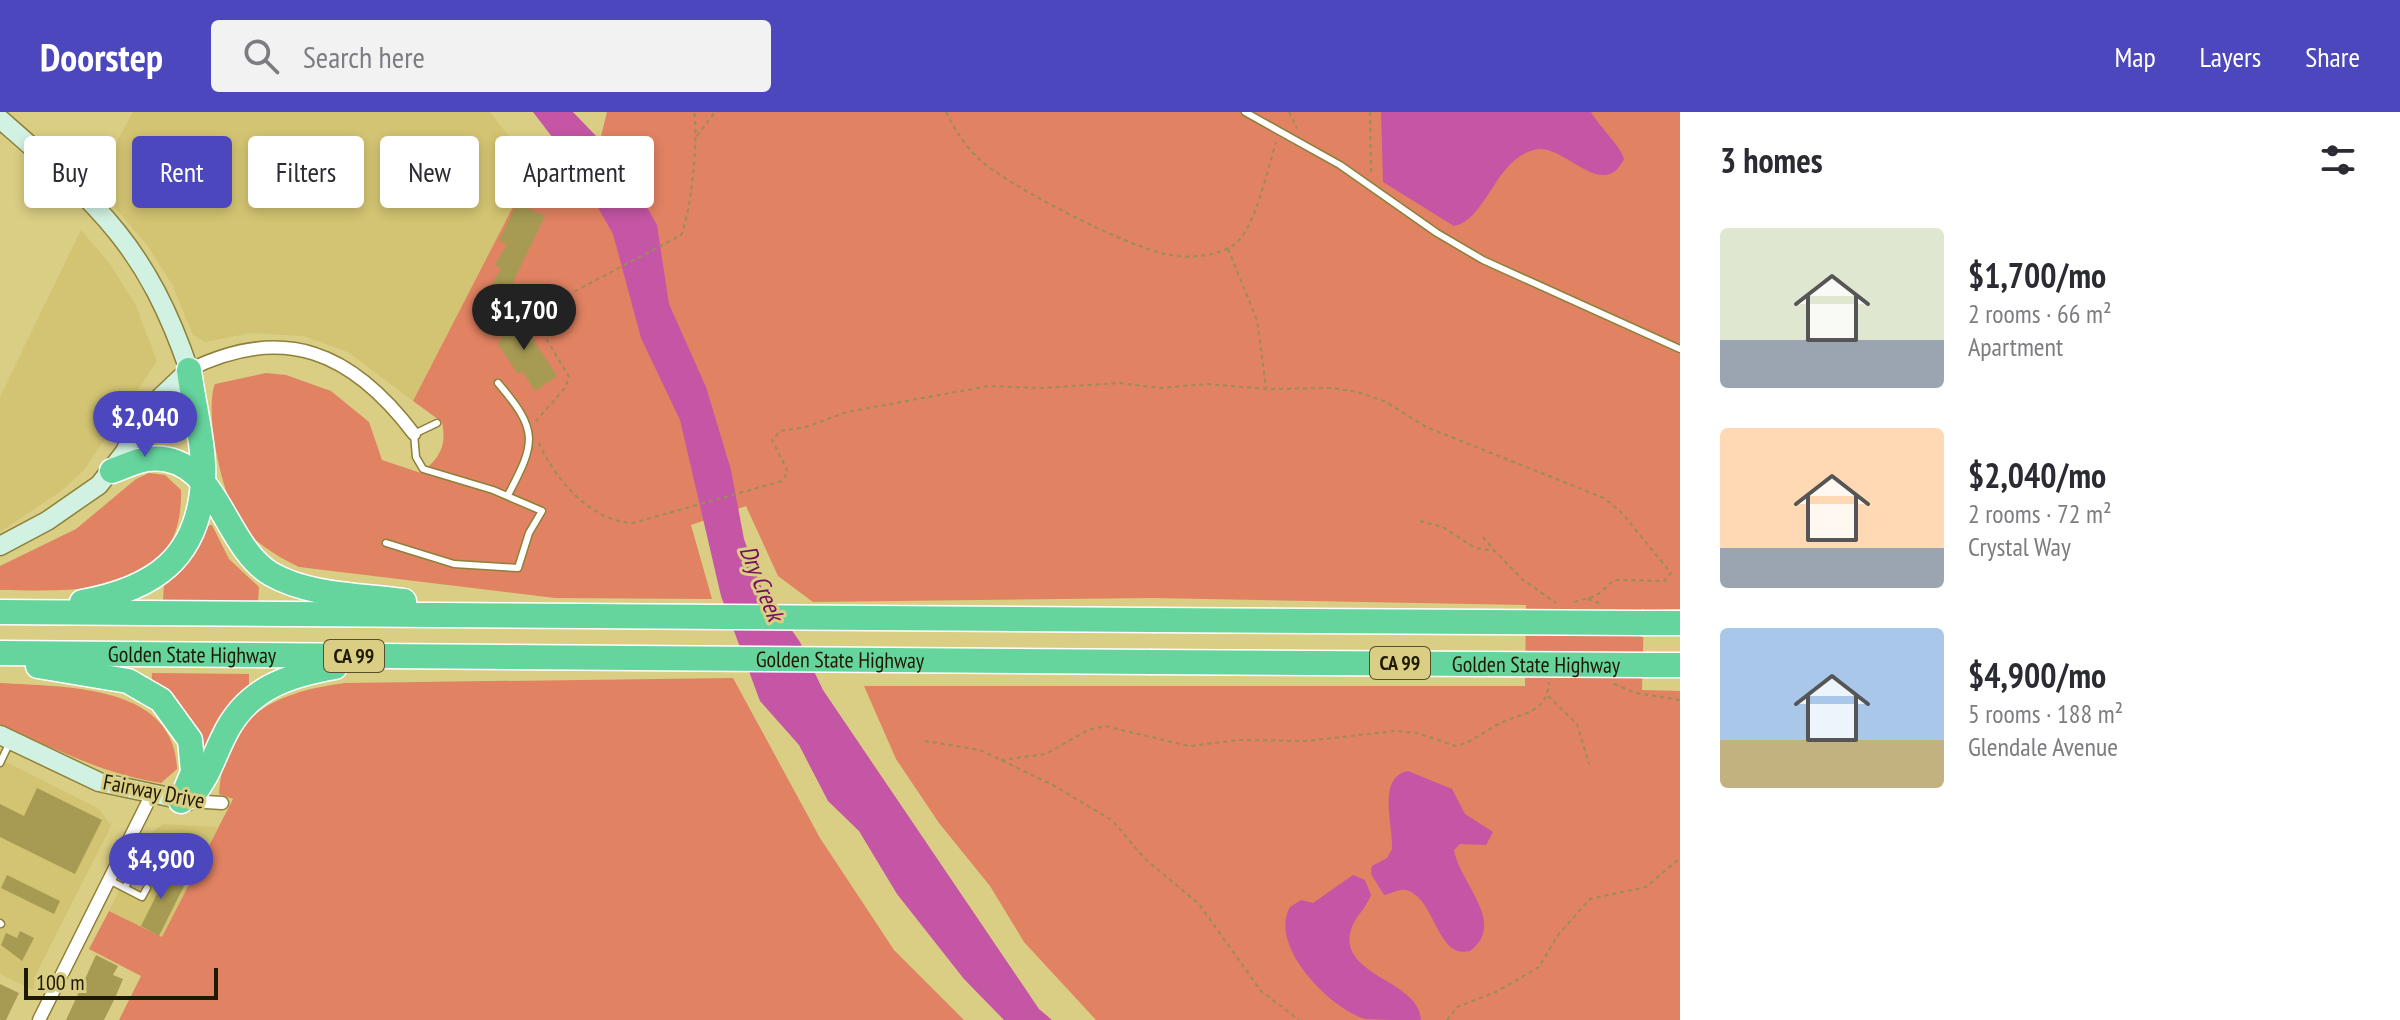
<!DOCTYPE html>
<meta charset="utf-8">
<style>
body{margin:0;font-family:"PT Sans Narrow",sans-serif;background:#f2f2f3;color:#2b2b33;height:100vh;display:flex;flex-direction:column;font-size:30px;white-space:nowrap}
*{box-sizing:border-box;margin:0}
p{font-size:26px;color:#7c7c81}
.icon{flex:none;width:44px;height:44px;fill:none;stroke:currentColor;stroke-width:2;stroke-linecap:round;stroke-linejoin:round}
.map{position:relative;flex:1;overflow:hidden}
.details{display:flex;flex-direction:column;background:#fff;width:720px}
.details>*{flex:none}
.banner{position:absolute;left:24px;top:24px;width:760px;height:72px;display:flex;gap:16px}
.scale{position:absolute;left:24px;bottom:20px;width:194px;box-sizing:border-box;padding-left:8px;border:4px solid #1f1900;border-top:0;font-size:22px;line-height:28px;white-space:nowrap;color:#1f1900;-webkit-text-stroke:6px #dacd84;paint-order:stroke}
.price{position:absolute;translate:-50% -68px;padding:0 18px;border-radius:28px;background:#4d47bd;color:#fff;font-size:26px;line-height:52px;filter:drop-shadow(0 2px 4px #0008)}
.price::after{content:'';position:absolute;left:50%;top:48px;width:24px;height:18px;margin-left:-12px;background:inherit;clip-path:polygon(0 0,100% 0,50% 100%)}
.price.on{background:#222;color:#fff}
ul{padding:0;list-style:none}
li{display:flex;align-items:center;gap:24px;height:200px;padding:0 40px}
li span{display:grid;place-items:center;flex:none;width:224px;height:160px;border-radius:8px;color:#555}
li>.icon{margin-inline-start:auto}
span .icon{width:96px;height:96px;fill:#fffc;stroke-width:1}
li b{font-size:34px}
h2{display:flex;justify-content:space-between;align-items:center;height:96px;padding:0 40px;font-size:34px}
.chip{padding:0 28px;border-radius:8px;background:#fff;box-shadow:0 4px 12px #0003;font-size:28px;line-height:72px}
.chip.on{background:#4d47bd;color:#fff}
header{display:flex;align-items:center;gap:48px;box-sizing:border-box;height:112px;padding:0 40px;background:#4d47bd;color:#fff}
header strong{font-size:38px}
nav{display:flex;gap:44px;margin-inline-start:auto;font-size:28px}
.search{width:560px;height:72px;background:#f2f2f3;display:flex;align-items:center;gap:20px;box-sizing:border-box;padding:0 28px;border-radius:8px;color:#7c7c81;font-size:30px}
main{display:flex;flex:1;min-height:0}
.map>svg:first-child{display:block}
.built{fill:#d2c472}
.green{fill:#e18262}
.water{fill:#c456a5}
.building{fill:#a79b53}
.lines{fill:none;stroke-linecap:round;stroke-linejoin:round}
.lane-casing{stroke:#8d8038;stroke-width:9}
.street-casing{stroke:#8d8038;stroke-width:15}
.secondary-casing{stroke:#8d8038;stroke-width:21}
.highway-casing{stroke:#fff;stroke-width:27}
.path{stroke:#988e56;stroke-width:2;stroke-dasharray:4 4;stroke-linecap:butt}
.lane{stroke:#fff;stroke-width:6}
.street{stroke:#fff;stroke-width:12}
.secondary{stroke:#d1f2e2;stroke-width:18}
.highway{stroke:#65d49d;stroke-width:24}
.highway-bridge-casing{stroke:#fff;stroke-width:27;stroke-linecap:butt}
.highway-bridge{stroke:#65d49d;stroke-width:24}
.labels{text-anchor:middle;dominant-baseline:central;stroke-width:6;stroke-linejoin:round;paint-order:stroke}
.shield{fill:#dacd84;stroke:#574f28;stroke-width:2}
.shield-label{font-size:20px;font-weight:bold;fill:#1f1900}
.street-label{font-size:22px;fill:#1f1900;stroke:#dacd84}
.water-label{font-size:24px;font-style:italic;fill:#760e5f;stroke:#dacd84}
</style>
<header>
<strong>Doorstep</strong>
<div class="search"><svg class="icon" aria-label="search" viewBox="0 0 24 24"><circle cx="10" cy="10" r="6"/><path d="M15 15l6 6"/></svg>Search here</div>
<nav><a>Map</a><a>Layers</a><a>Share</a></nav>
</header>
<main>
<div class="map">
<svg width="1680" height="908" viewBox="0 0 1680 908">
<rect width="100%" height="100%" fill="#dacd84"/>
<g class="built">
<path d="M 133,0 L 490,0 L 533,56 L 413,289 L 348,240 L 304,224 L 251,221 L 205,230 L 193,223 L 172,172 L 147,133 L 94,71 Z"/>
<path d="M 81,118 L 109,151 L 135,192 L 157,249 L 84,358 L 61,379 L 0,420 L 0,285 Z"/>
<path d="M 0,647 L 99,697 L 111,714 L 36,862 L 33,878 L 0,862 Z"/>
<path d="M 163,712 L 218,715 L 162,826 L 109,799 L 146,725 Z"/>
</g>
<g class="green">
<path d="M 607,0 L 1680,0 L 1680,497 L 1644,498 L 1642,578 L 1680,579 L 1680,908 L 1096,908 L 1024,830 L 990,774 L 939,711 L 896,647 L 864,574 L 1525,574 L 1526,493 L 1153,486 L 813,490 L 778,464 L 746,394 L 691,413 L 712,487 L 555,486 L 299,455 C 277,444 254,431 240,410 C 222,384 204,300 215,272 L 266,261 L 286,263 L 331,279 L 369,310 L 382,348 L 421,361 C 440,346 447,334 442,310 L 413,289 L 533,56 L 566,85 L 598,36 Z"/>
<path d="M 149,361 L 165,363 L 181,378 C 184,486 79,479 0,478 L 0,454 L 76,417 L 136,367 Z"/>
<path d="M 212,413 L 229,447 L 259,475 L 258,491 L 163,489 L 164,471 L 205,414 Z"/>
<path d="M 152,561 L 249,562 L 249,578 L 209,635 L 201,637 L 151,576 Z"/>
<path d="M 733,566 L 820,726 L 894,838 L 964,908 L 119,908 L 141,864 L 89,837 L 109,799 L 162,825 L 233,687 L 219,682 C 224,603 276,580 345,571 Z"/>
<path d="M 0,571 C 62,575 175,571 177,657 L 161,671 C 103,662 53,636 0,612 Z"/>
</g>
<g class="water">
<path d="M 533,0 L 573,0 L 622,51 L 657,113 L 669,192 L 706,275 L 731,358 L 744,427 L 761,474 L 800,530 L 823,578 L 1039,897 L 1052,908 L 1004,908 L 964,867 L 897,782 L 859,719 L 828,689 L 799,633 L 760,589 L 721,484 L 680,308 L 641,226 L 613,122 L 575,55 Z"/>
<path d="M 1381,0 L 1591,0 C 1599,14 1622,36 1624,47 C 1604,89 1566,35 1539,37 C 1496,42 1488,107 1454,114 L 1383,70 Z"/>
<path d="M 1408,659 L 1452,677 L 1465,702 L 1493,720 L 1486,733 L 1460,732 L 1454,738 C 1459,770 1508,812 1470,839 C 1437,847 1436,790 1409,779 C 1400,775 1392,782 1384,783 L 1371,762 L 1372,754 L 1387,746 L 1392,737 C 1394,715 1376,665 1408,659 Z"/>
<path d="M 1353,763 L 1365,768 L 1371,783 C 1366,797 1353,806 1350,821 C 1342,865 1419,868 1421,908 C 1405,908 1380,908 1365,907 C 1330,896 1268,834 1290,795 L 1301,788 L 1313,791 Z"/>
</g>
<g class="building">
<path d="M 517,91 L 545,104 L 504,189 L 488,180 L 501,156 L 495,153 L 507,132 L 499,129 Z"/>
<path d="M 516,201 L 557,264 L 535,279 L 522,259 L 518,262 L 497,231 L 502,227 L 494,216 Z"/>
<path d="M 37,676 L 102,708 L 75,762 L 0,725 L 0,692 L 24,704 Z"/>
<path d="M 139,760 L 153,770 L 159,766 L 165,770 L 169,761 L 186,770 L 159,824 L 141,814 L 157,782 L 149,770 L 141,774 L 135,770 Z"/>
<path d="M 7,763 L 60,789 L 54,802 L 1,776 Z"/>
<path d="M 20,819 L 34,826 L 22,849 L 1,833 L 6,821 L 17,826 Z"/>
<path d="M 96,843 L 118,854 L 113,863 L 123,867 L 115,886 L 104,908 L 66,908 Z"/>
<path d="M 0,872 L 19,881 L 6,908 L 0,908 Z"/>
</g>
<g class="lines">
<defs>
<g id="lane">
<path d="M 1245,0 L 1340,53 L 1437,121 L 1483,148 L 1680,237"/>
<path d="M 498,271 C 539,319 536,330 508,383"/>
<path d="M 386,431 L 454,452 L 518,456 L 529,421 L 542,399 L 493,378 L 423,357 L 416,345 L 414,322 L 437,311"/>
<path d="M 0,651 L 9,632"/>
<path d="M 131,724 L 181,747"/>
<path d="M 145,759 L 156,735"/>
<path d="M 153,764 L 165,740"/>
<path d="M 109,768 L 142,785 L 147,776"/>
<path d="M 125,776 L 147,731"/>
<path d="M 0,811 L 1,812"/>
</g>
<g id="street">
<path d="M 189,258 C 284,211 352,240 414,322"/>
<path d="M 189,689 L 222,691"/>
<path d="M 39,908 L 151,684"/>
</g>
<g id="secondary">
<path d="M 0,7 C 97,92 146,132 189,258 L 148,297 L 124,341 L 99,373 L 47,409 L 0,434"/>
<path d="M 0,623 L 99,670 L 188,689"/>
</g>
<g id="highway">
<path d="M 112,359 C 123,355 136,349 147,347 C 217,338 222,433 271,462 C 309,484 362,483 404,489"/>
<path d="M 82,490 C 153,477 199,447 203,368 C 205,335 193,291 189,258"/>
<path d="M 0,500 L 1153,508"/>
<path d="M 1644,511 L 1680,511"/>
<path id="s1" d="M 0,541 L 1150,550"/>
<path d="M 1649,553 L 1680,553"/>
<path d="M 38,554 L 128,569 L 161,588 L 190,628 L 193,660 L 181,689"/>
<path d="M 192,684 C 208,665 213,646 224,624 C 246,577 288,563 335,555"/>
</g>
</defs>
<use href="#lane" class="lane-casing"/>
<use href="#street" class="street-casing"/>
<use href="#secondary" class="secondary-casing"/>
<use href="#highway" class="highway-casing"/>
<g class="path">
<path d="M 946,0 C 955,18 966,35 981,49 C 1014,77 1124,133 1165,142 C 1186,147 1219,145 1236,131 C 1256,114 1268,55 1276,30"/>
<path d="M 1289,0 L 1297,16"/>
<path d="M 1370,0 L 1371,60"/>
<path d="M 697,24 L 715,0"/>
<path d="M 1228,137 L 1257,208 L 1266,276"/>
<path d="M 526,193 L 569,265 L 565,276 L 536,309"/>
<path d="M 532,202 L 681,123 C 691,102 699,22 694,0"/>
<path d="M 539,331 C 554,366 591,410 633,411 L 782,369 L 788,360 L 772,328 L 780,319 L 806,315 L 847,300 L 988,274 L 1040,276 L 1119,271 L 1161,276 L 1207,272 L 1268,277 L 1332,276 L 1358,280 L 1386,290 L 1426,315 L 1604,386 L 1622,401 L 1671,461 L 1664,469 L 1614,468 L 1596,484 L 1574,490"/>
<path d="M 1420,409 L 1443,415 L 1475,436 L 1495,439 L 1522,467 L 1556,491"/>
<path d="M 1483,425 L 1494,438"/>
<path d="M 1588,487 L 1601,492"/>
<path d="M 1614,572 L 1636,581 L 1680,588"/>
<path d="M 1548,584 L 1577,612 L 1589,652"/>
<path d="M 925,629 L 980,638 L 1053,673 L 1113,709 L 1144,746 L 1199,792 L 1261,879 L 1299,908"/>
<path d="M 1001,648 L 1046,642 L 1088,618 L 1105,614 L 1189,634 L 1240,628 L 1306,629 L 1395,619 L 1417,621 L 1456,634 C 1472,630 1482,621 1495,614 C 1519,600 1547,604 1549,570"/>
<path d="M 1447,908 L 1457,895 L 1496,880 L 1539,855 L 1558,823 L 1590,787 L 1646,775 L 1680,746"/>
</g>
<use href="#lane" class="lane"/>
<use href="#street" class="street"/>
<use href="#secondary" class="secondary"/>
<use href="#highway" class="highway"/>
<defs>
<g id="highway-bridge">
<path d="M 1153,508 L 1644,511"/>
<path id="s2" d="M 1150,550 L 1649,553"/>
</g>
</defs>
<use href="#highway-bridge" class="highway-bridge-casing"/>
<use href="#highway-bridge" class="highway-bridge"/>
</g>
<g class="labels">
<g class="shield">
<rect x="324" y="528" width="60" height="32" rx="6"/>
<rect x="1370" y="535" width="60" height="32" rx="6"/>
</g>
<g class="shield-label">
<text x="354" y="544">CA 99</text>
<text x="1400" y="551">CA 99</text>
</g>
<g class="street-label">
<text stroke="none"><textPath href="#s1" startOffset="192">Golden State Highway</textPath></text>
<text stroke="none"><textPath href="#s1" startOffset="840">Golden State Highway</textPath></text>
<text stroke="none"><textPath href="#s2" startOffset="386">Golden State Highway</textPath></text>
<text transform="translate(154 679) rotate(11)">Fairway Drive</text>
</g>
<g class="water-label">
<text transform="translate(762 471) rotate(68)">Dry Creek</text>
</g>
</g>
</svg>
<div class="scale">100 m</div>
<b class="price on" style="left:524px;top:240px">$1,700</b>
<b class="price" style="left:145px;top:347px">$2,040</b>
<b class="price" style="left:161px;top:789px">$4,900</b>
<div class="banner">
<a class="chip">Buy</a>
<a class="chip on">Rent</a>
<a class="chip">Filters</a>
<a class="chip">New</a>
<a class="chip">Apartment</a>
</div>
</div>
<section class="details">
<h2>3 homes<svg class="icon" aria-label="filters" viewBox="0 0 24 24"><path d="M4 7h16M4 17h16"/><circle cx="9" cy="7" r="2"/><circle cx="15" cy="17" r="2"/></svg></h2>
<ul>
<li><span style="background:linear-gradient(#dfe7d0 70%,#9aa5b1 0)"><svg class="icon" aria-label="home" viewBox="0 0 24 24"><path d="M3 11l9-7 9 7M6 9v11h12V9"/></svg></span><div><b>$1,700/mo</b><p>2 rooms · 66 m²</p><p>Apartment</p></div></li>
<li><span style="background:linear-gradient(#ffd9b3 75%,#9aa5b1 0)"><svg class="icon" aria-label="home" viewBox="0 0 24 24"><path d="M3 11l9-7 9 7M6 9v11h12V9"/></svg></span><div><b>$2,040/mo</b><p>2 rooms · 72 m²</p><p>Crystal Way</p></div></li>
<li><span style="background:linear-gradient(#a9c7e8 70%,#c2b280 0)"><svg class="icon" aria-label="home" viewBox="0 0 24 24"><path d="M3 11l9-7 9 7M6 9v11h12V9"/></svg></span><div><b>$4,900/mo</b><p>5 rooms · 188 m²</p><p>Glendale Avenue</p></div></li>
</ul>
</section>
</main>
